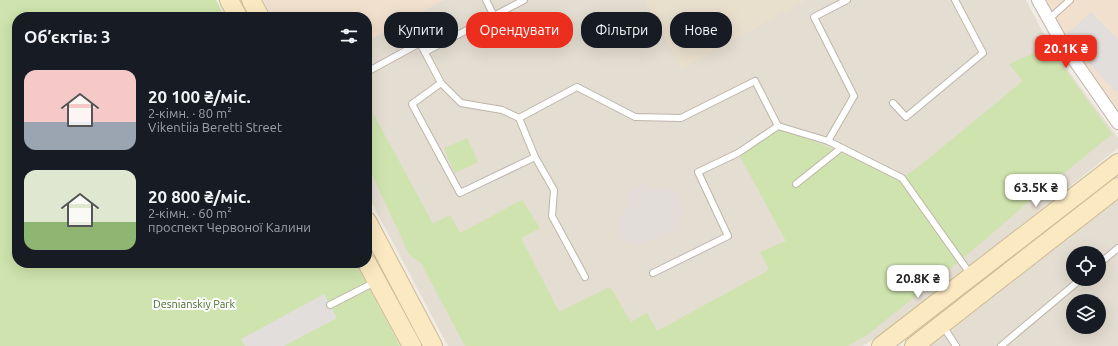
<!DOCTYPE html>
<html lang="uk">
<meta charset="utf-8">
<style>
body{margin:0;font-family:Ubuntu,sans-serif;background:#242831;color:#f1f3f6;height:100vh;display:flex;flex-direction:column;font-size:15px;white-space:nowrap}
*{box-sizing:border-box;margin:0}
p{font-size:13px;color:#9ea1a6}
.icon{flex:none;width:22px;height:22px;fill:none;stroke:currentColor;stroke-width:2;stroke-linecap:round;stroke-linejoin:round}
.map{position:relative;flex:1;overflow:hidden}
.sheet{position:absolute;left:12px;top:12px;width:360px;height:256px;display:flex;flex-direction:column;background:#171b24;border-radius:16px;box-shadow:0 4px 16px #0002}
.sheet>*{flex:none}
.hud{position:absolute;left:384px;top:12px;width:380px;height:36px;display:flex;gap:8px}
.controls{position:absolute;left:1066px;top:246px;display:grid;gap:8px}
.controls a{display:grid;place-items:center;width:40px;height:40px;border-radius:50%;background:#171b24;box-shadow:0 4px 16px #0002;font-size:20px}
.price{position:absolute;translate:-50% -34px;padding:0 9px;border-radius:8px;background:#fff;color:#222;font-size:13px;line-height:26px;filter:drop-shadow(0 1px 2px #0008)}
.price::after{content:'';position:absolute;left:50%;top:24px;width:12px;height:9px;margin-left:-6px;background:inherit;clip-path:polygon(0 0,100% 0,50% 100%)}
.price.active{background:#ec2e1e;color:#fff}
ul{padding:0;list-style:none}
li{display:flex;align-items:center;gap:12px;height:100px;padding:0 12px}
li span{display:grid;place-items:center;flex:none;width:112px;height:80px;border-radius:12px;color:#555}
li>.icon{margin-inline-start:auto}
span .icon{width:48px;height:48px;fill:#fffc;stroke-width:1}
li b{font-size:17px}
h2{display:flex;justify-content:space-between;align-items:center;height:48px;padding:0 12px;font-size:17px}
.pill{padding:0 14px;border-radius:16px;background:#171b24;box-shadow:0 4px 16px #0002;font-size:14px;line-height:36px}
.pill.active{background:#ec2e1e;color:#fff}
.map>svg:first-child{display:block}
.residential{fill:#e4ddd1;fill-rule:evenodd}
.commercial{fill:#f2e0ce}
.industrial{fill:#e2ddd8}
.education{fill:#e9dfcd}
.green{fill:#cee3ad}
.parking{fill:#e1dedb}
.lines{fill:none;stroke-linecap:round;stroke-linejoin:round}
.lane-casing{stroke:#beb5a9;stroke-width:8}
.street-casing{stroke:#beb5a9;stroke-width:14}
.secondary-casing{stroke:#cebb95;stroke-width:20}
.lane{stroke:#fff;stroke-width:6}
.street{stroke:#fff;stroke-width:12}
.secondary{stroke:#fbe9c2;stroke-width:18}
.labels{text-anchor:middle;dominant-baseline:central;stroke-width:4;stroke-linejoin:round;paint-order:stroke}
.park-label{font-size:11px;fill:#4a6f2b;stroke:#fff}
</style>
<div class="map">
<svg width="1118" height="346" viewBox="0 0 1118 346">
<rect width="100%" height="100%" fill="#f0ebe3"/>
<g class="residential">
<path d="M 443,0 L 1026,0 L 1050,46 L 1118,138 L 1118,148 L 906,317 L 863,346 L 448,346 L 367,194 L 367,41 Z"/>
<path d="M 1118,196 L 1118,346 L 926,346 L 942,336 ZM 1073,253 L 1099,253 L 1099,279 L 1073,279 ZM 1073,301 L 1099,301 L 1099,327 L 1073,327 Z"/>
</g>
<g class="commercial">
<path d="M 263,0 L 443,0 L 367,41 L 367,17 L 272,17 Z"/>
<path d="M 1041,0 L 1118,0 L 1118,115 L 1063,38 Z"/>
</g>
<path class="industrial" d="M 647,182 L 652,190 L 657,188 L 669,189 L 678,194 L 683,205 L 683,216 L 672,232 L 652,241 L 636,245 L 617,237 L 619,218 L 630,202 L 626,193 Z"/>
<path class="education" d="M 644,0 L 806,0 L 681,69 Z"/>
<g class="green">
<path d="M 0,0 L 216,0 L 225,17 L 17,17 L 17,263 L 356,263 L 400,346 L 0,346 Z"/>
<path d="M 1049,47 L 1112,134 L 1026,204 L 961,260 L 867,335 L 848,346 L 465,346 L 421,263 L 409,254 L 367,164 L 367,102 L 433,224 L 450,215 L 460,233 L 522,200 L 540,228 L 521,238 L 559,312 L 610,287 L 631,322 L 647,313 L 657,331 L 769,270 L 760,252 L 786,241 L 738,153 L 778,126 L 902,178 L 922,164 L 1023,81 L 1009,64 Z"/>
<path d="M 467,138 L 478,162 L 455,173 L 444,148 Z"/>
</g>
<g class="parking">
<path d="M 1091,12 L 1118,40 L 1118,90 L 1116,92 L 1064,37 Z"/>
<path d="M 324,294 L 337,318 L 284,346 L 245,346 L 241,339 Z"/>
</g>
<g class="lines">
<defs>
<g id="lane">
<path d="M 486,0 L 494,16"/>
<path d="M 1048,20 L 1070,0"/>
<path d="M 425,52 L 524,0"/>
<path d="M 367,72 L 420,43 L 441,83 L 461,103 L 502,110 L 519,118 L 535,157 L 554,190 L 552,216 L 585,277"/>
<path d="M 441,83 L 412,104 L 460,193 L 535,157"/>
<path d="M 893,103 L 906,117 L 983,53 L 955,0"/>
<path d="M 519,118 L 577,87 L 635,117 L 681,118 L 755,81 L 778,126 L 828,141 L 902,178 L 971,275"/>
<path d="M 828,141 L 854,96 L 814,17 L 847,0"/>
<path d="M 796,184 L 841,148"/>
<path d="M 1099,264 L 1118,248"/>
<path d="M 653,273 L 728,236 L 698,172 L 738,153 L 778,126"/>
<path d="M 330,305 L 375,282"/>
<path d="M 943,326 L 956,346"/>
<path d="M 1001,346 L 1081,279"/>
</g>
<path id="street" d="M 1038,0 L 1061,41 L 1118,123"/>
<g id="secondary">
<path d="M 229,0 L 238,17"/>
<path d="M 251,0 L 260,17"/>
<path d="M 367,221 L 433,346"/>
<path d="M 367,263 L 412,346"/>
<path d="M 881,346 L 1118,163"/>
<path d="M 914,346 L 1118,187"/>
</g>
</defs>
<use href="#lane" class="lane-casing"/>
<use href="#street" class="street-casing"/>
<use href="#secondary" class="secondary-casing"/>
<use href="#lane" class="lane"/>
<use href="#street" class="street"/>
<use href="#secondary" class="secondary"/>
</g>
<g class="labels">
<g class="park-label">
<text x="194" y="304">Desnianskiy Park</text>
</g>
</g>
</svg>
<div class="controls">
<a><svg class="icon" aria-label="locate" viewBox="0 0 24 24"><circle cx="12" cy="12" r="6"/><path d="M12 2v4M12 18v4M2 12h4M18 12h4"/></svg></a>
<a><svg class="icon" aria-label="layers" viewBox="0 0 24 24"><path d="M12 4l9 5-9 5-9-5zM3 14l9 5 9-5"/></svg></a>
</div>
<b class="price active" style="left:1066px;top:69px">20.1K ₴</b>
<b class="price" style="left:1036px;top:208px">63.5K ₴</b>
<b class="price" style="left:918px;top:299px">20.8K ₴</b>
<div class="hud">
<a class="pill">Купити</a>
<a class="pill active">Орендувати</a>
<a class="pill">Фільтри</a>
<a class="pill">Нове</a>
</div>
<section class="sheet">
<h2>Об’єктів: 3<svg class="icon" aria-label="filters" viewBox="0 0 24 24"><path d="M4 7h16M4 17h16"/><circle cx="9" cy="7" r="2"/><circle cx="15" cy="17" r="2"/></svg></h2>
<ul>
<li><span style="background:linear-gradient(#f6c9c9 65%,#9aa5b1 0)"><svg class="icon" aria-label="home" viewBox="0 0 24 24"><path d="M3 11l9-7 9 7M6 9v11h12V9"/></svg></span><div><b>20 100 ₴/міс.</b><p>2-кімн. · 80 m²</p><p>Vikentiia Beretti Street</p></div></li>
<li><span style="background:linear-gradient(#dfe7d0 65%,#8fb573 0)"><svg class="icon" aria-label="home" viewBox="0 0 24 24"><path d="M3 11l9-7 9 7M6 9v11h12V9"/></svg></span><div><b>20 800 ₴/міс.</b><p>2-кімн. · 60 m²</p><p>проспект Червоної Калини</p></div></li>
</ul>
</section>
</div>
